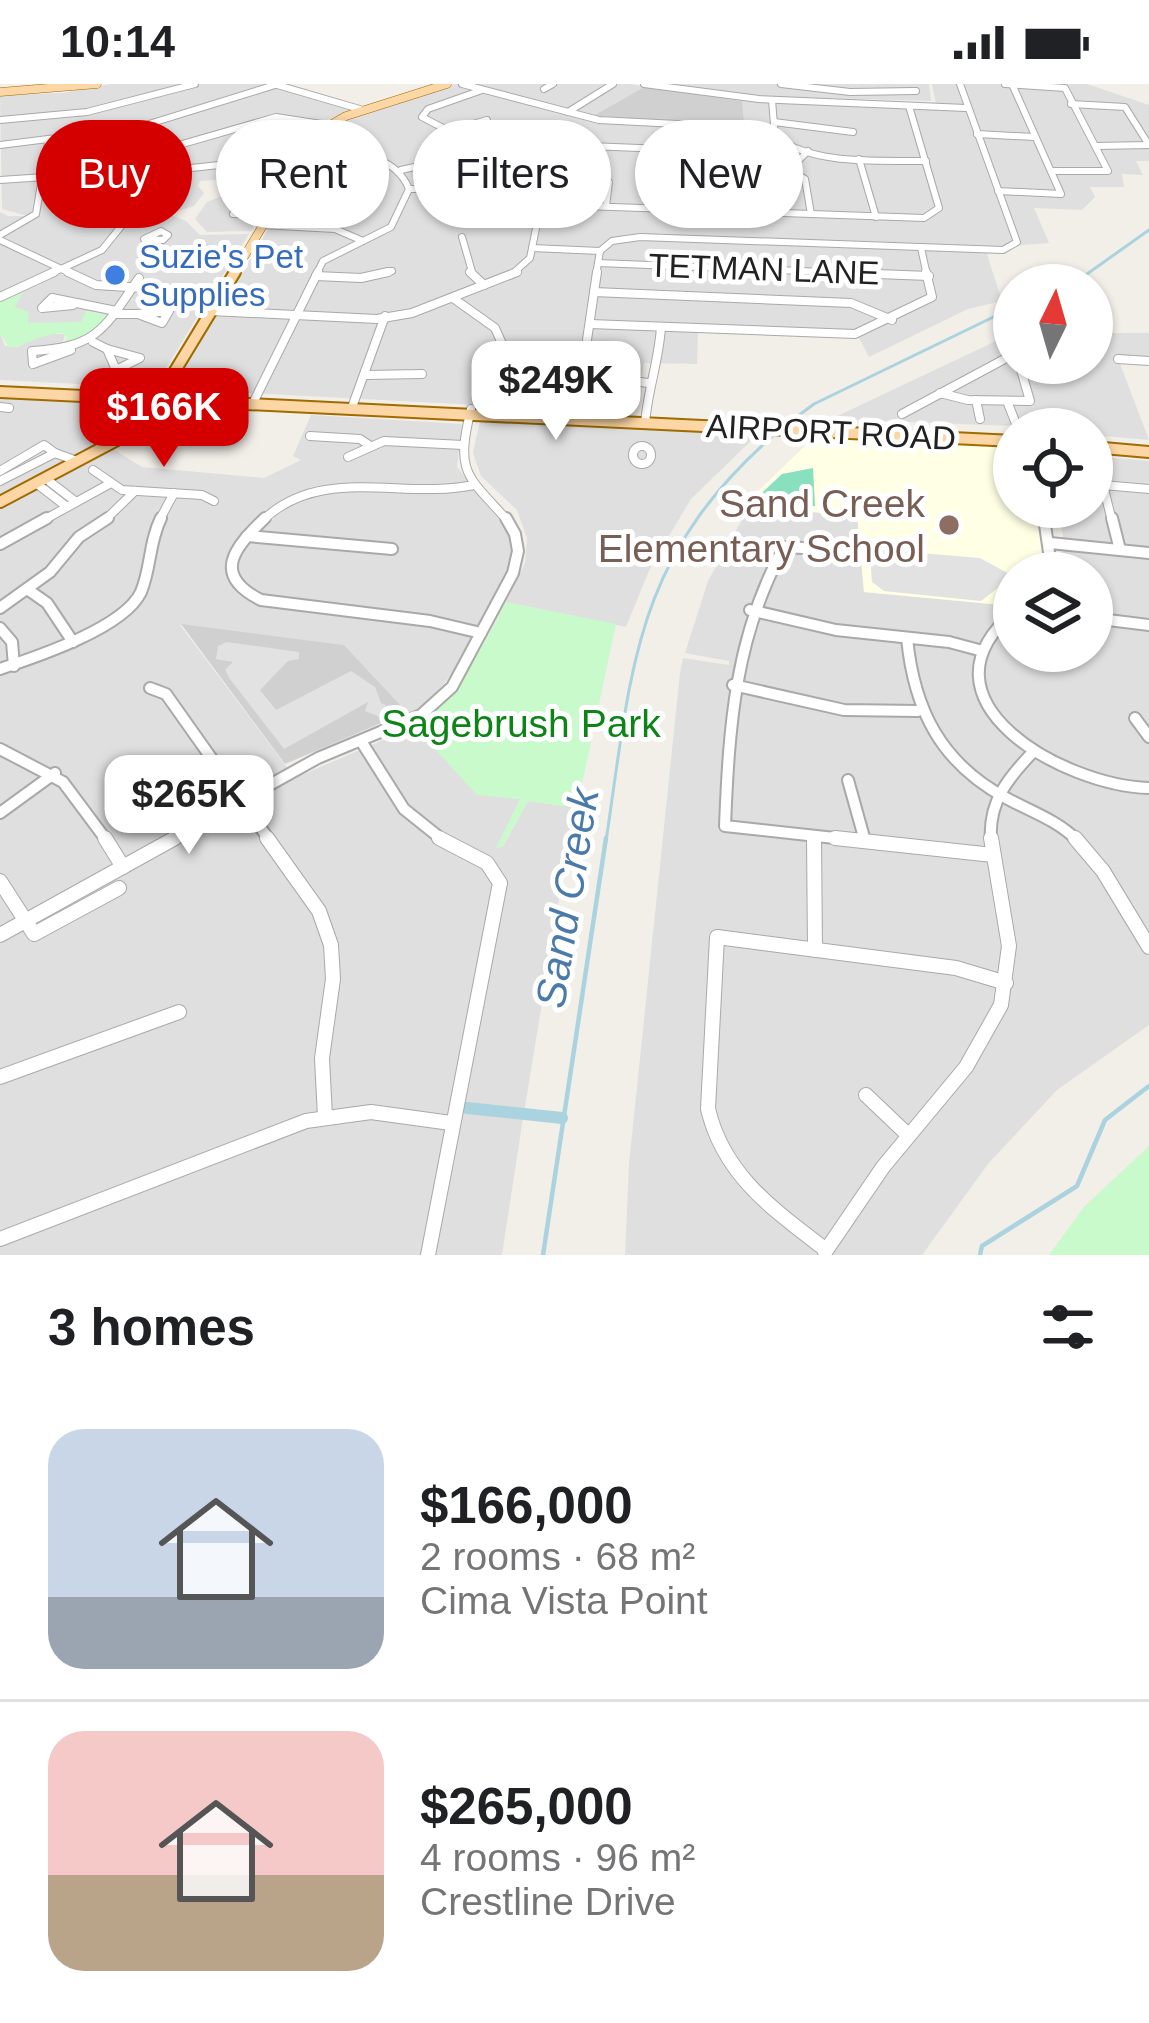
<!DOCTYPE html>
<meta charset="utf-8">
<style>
body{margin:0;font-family:Helvetica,sans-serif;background:#f2f2f2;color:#202124;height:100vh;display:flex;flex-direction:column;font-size:45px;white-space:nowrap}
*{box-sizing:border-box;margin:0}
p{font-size:39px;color:#757577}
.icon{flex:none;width:66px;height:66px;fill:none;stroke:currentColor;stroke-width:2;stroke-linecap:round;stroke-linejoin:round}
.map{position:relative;height:1171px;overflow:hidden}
.side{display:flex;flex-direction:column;background:#fff;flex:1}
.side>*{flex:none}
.hud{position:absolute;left:36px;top:36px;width:1077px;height:108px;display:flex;gap:24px}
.needle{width:78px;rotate:5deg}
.tools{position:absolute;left:993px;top:180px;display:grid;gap:24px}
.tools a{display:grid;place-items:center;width:120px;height:120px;border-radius:50%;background:#fff;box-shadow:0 3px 9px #0004;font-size:60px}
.price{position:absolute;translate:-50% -102px;padding:0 27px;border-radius:24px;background:#fff;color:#222;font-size:39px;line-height:78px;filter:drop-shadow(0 3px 6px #0008)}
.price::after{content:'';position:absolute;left:50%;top:72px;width:36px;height:27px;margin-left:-18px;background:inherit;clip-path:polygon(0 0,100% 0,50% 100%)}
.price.on{background:#d40000;color:#fff}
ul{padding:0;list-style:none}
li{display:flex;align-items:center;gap:36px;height:300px;padding:0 48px}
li+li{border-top:3px solid #e0e0e0}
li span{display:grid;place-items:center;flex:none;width:336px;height:240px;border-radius:36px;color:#555}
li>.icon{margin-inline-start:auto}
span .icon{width:144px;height:144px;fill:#fffc;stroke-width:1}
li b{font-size:51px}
h2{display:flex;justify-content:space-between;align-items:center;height:144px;padding:0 48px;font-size:51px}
.tag{padding:0 42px;border-radius:54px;background:#fff;box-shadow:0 3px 9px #0004;font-size:42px;line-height:108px}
.tag.on{background:#d40000;color:#fff}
.status{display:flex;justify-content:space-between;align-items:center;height:84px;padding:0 60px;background:#fff;direction:ltr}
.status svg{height:33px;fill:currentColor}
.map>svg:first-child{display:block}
.residential{fill:#e0dfdf}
.education{fill:#ffffe5}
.religious{fill:#d0d0d0}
.park{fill:#c8facc}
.pitch{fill:#88e0be}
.parking{fill:#e2e2e2}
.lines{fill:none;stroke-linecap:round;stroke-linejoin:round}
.stream-far1{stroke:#aad3df;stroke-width:3}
.stream{stroke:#aad3df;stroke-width:4.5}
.canal{stroke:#aad3df;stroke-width:12}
.minor-far3-casing{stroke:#a9a9a9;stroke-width:8}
.minor-far2-casing{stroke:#a9a9a9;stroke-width:10}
.minor-far1-casing{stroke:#a9a9a9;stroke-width:14}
.minor-casing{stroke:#a9a9a9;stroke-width:16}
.major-far1-casing{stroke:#a06b00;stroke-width:9}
.major-casing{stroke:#a06b00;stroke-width:14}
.minor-far3{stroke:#fff;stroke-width:6}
.minor-far2{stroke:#fff;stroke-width:8}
.minor-far1{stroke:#fff;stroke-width:10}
.minor{stroke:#fff;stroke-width:14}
.major-far1{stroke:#fcd6a4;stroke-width:8}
.major{stroke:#fcd6a4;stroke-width:10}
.shop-dot{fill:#3f7fe0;stroke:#fff;stroke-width:4.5}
.education-dot{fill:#8d6e63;stroke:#fff;stroke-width:4.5}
.labels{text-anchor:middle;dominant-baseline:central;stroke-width:10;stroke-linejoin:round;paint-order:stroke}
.far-shop-label{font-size:33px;fill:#366cbe;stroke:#fff;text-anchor:start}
.far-street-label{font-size:33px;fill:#222;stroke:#fff}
.education-label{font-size:39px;fill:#785e54;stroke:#fff;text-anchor:end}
.park-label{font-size:39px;fill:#0c8416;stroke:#fff}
.water-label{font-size:42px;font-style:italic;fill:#4a7aab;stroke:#fff}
</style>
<div class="status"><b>10:14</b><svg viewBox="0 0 49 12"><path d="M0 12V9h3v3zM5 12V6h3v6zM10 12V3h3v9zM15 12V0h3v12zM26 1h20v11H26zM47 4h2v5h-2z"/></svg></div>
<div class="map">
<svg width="1149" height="1171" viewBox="0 0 1149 1171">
<rect width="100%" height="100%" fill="#f2efe9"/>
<g class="residential">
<path d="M 110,0 L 268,0 L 355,25 L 325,37 L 309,51 L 251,147 L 207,148 L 195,135 L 207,118 L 249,101 L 229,101 L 228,95 L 200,97 L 198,102 L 204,109 L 194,122 L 168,130 L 186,137 L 200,151 L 249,150 L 214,206 L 106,200 L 63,182 L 0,209 L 0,128 L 8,132 L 28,132 L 2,125 L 0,11 L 63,9 Z"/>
<path d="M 455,0 L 631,0 L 644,3 L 593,32 L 697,43 L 743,40 L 742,17 L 937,25 L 932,0 L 1087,0 L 1149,21 L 1149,77 L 1136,77 L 1143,91 L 1122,90 L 1124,103 L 1090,103 L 1095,113 L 1082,126 L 1034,124 L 1049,159 L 985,164 L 1002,217 L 968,225 L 869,273 L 856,248 L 698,242 L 697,280 L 644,279 L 635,324 L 538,319 L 536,324 L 173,305 L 326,48 L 354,32 Z"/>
<path d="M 661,0 L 929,0 L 931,17 L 755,12 Z"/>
<path d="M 61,190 L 93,204 L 210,212 L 154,304 L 0,296 L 0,249 L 5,262 L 18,263 L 39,250 L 65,250 L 62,262 L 98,247 L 104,230 L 87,227 L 81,238 L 67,241 L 28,239 L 25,227 L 14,223 L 23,208 Z"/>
<path d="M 1011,243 L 1014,243 L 1014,279 L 1092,279 L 1092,249 L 1149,249 L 1149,279 L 1119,277 L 1149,356 L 1092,351 L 1092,345 L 831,335 L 1013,249 Z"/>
<path d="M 0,311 L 142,319 L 146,321 L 110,354 L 0,411 Z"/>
<path d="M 311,331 L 462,340 L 457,383 L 507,444 L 512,468 L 507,488 L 453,588 L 432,615 L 409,630 L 344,561 L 180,541 L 295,694 L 415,642 L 477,710 L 521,715 L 498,763 L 503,762 L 528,717 L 574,723 L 524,1029 L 464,1022 L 462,1025 L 523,1034 L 502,1171 L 0,1171 L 0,425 L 113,365 L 142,383 L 264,394 L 301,376 L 293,372 Z"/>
<path d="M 480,337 L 758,350 L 691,415 L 651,482 L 626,543 L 506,518 L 525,479 L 527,454 L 517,426 L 481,392 L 473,369 Z"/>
<path d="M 1092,372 L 1149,377 L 1149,941 L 1057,1006 L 988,1080 L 922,1171 L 625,1171 L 629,1080 L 680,589 L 683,574 L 729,581 L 729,577 L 685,569 L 708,497 L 740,439 L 752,425 L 858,431 L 864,508 L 1013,522 L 1014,567 L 1092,567 L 1092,489 L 1062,489 L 1063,451 L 1057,423 L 1092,423 Z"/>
</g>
<path class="education" d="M 816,351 L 1014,362 L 1014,423 L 1036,423 L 1047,472 L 1044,489 L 1014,489 L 1013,522 L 864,508 L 857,431 L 742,423 Z"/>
<g class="religious">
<path d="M 644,3 L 742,17 L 744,40 L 593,32 Z"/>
<path d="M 181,540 L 344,561 L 407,628 L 285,680 Z"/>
</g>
<g class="park">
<path d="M 23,208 L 14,223 L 29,228 L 28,239 L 81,238 L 86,227 L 107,231 L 98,247 L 61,264 L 67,253 L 63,249 C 35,251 28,262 9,264 L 0,249 L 0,215 Z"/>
<path d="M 506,518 L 616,540 L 577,724 L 528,717 L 502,763 L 496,764 L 520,715 L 477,711 L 415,643 C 461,610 480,566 506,518 Z"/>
<path d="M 1149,1062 L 1149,1171 L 1049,1171 L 1084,1123 Z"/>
</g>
<path class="pitch" d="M 813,384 L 815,422 L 748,422 L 782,390 Z"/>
<g class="parking">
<path d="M 884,466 L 980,474 L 1013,492 L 981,517 L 884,507 L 872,498 L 870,473 Z"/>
<path d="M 226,558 L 299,568 L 299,575 L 288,577 L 260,606 L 276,626 L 351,587 L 375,603 L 381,619 L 386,621 L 380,633 L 365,627 L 368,618 L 284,665 L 230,595 L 225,586 L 233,578 L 216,575 L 218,562 Z"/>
</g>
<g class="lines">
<g class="stream-far1">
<path d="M 1062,201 L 1087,190 L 1149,146"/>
<path d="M 787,340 L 814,320 L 1014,223"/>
<path d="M 606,757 C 632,584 633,474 775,350"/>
</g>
<g class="stream">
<path d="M 543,1171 L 606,754"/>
<path d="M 980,1171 L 982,1162 L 1077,1102 L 1105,1036 L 1149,1002"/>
</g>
<path class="canal" d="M 467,1024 L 562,1034"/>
<defs>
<g id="minor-far3">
<path d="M 274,0 L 363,26"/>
<path d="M 462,0 L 599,36 L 697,41 L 712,47 L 714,57 L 689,66 L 468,57 L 422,33 L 428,25 L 482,6"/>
<path d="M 644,0 L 759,15 L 966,24"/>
<path d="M 781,0 L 850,8 L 916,7"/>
<path d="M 1005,0 L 1065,4 L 1108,87 L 1052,87"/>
<path d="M 544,5 L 553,0"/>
<path d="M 772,16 L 775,53 C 817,82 877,76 926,77"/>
<path d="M 1071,20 L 1125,23 L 1149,61 L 1096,62"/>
<path d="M 568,28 L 613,0"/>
<path d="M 0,36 L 87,28 L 195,0"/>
<path d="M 774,38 L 853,48"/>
<path d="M 445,48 L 487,36"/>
<path d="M 977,50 L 1034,53"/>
<path d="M 0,61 L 136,44 L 275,1"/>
<path d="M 304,71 C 342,71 392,63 409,105 L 391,143 L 323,177 L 316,191"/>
<path d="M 859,75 L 876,133"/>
<path d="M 785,83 L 805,95 L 811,130"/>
<path d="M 401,86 L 428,80"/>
<path d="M 164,87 L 219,81"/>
<path d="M 601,91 L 609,98 L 606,122"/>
<path d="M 677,94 L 684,104 L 684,126"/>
<path d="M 0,96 L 75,91 L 276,33 L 328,41"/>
<path d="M 265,98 L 287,99"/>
<path d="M 409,105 L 452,105 L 526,120 L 924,134 L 939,124 L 909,22"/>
<path d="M 998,107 L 1061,110 L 1012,0"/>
<path d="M 127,110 L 167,112"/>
<path d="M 480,110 L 501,88"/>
<path d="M 280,111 L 334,112"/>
<path d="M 747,128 L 747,97 L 796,79 L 808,67"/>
<path d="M 233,130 L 268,132"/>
<path d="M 262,141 L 335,145 L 363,157"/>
<path d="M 161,147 L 168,151 L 163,156 L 144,155 Z"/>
<path d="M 0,151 L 36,130 L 48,58"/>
<path d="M 462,153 L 473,191"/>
<path d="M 0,156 L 74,191"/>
<path d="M 532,164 L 600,167"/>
<path d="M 921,164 L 927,191"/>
<path d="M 222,169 L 245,170"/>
<path d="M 598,179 L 901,191"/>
<path d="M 48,191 L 102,166 L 163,90 L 163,83 L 147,70"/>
<path d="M 375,191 L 392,187"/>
<path d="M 511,191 L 530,174 L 541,120"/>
<path d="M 596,191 L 600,167 L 612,157 L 640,153 L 1003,166 L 1017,158 L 960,0"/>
</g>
<g id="minor-far2">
<path d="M 68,188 L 96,201 L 222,209"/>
<path d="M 470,188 L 484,201"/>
<path d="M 597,188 L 584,276 L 604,293 L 648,299"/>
<path d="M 825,188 L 929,192"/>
<path d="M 316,192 L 361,194 L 388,188"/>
<path d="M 594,208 L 851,219 L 892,236"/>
<path d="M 0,213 L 54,188"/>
<path d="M 453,214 L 495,244 L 503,262"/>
<path d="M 73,221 L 42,224 L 52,214 L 116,227"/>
<path d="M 169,227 L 162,239 L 138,230 Z"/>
<path d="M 211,227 L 377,235 L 412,229 L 517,188"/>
<path d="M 115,230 L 138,230"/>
<path d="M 590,240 L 855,250 L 932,213 L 926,188"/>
<path d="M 93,258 L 107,265"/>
<path d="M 107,265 L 140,274 L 116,286 Z"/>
<path d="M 71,266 L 33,280 L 32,267 C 98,263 104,245 139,194"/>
<path d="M 1118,275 L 1149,277"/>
<path d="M 365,291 L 422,290"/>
<path d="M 940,309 L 968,316 L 1030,317 L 1019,279"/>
<path d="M 976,316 L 980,335"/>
<path d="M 1007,317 L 1018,345"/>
<path d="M 252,321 L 318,188"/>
<path d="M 112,322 L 142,337"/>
<path d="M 0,323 L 9,324"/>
<path d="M 471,325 C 455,390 467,391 508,437"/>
<path d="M 351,326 L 385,232"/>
<path d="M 902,330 L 1014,270"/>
<path d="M 645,339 C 648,305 659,276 661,243"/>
<path d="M 310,352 L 360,355 L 369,361"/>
<circle cx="642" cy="371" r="9"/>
<path d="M 348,373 L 384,357 L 463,361"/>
<path d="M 93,386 L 122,406 L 202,411 L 214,417"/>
<path d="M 0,387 L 44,361 L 55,369"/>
<path d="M 45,394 L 76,418"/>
<path d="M 0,397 L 55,369 L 77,377"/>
<path d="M 36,399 L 67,423"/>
<path d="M 1042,423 L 1044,437"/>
<path d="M 42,437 L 111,399"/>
<path d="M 104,437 L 135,407"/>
<path d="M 159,437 L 174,409"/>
<path d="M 262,437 C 321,380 402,416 474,401"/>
<path d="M 1112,437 L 1103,401 L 1149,405"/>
</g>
<g id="minor-far1">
<path d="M 265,434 C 234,464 211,491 261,516 L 430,537 L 481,549"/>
<path d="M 1044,434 L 1052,489"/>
<path d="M 1112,434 L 1120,466"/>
<path d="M 247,452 L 392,465"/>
<path d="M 1050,459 L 1149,469"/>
<path d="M 0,460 L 47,434"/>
<path d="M 842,466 L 784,463 C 735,552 729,642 725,742 L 862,757"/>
<path d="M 27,505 L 47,519 L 73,558"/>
<path d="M 0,524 L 50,488 L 79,453 L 108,434"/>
<path d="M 750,526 L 836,546 L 949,558 L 979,566"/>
<path d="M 1014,528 C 909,616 1064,702 1149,704"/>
<path d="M 1092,534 L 1149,541"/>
<path d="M 0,544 L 12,558 L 14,582"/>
<path d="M 907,554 C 914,626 941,679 1006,714 C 1032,728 1057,736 1078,757"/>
<path d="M 0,585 C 36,573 124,544 141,508 C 151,484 149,458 161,434"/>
<path d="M 733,601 L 844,626 L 918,627"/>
<path d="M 150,604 L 166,610 L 270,757"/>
<path d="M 1135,634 L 1149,653"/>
<path d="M 361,657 L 404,725 L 444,757"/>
<path d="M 0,665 L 63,698 L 107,757"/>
<path d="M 848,696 L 865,757"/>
<path d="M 0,729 L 55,689"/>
<path d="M 169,757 L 318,674 L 421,631 L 452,603 L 513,489 L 518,467 L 515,450 L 506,434"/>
<path d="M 991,757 C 988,718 1008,694 1033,668"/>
</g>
<g id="minor">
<path d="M 105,754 L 123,783"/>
<path d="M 267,754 L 319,827 L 331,861 L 333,895 L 322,974 L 325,1033"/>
<path d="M 814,754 L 815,866"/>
<path d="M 835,754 L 993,771"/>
<path d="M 1075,754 L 1103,787 L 1149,863"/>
<path d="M 0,797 L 34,850 L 119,804"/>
<path d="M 0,851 L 175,754"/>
<path d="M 0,993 L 179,928"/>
<path d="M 866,1011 L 908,1051"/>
<path d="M 0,1155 L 306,1037 L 371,1028 L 451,1039"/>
<path d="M 826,1166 C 774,1126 724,1092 708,1025 L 717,853 L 956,884 L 1006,899"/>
<path d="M 825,1168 L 883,1083 L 966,983 L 1001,921 L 1009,862 L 991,754"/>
<path d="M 428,1171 L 500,799 L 487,779 L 439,754"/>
</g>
<g id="major-far1">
<path d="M 0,8 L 97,0"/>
<path d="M 233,191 L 320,47 L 346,32 L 447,0"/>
</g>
<g id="major">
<path d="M 0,308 L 1014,357"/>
<path d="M 1092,363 L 1149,368"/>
<path d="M 0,418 L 117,356 L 147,333 L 235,188"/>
</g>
</defs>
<use href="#minor-far3" class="minor-far3-casing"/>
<use href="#minor-far2" class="minor-far2-casing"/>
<use href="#minor-far1" class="minor-far1-casing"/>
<use href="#minor" class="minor-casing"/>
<use href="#major-far1" class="major-far1-casing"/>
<use href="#major" class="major-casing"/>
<use href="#minor-far3" class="minor-far3"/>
<use href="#minor-far2" class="minor-far2"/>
<use href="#minor-far1" class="minor-far1"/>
<use href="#minor" class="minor"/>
<use href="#major-far1" class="major-far1"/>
<use href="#major" class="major"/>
</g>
<circle class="shop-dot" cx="115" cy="191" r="12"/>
<circle class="education-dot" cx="949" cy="441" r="12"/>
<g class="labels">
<g class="far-shop-label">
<text x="139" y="172">Suzie's Pet<tspan x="139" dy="38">Supplies</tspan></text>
</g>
<g class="far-street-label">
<text transform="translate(764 185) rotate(2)">TETMAN LANE</text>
<text transform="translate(831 348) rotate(3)">AIRPORT ROAD</text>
</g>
<g class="education-label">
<text x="925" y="419">Sand Creek<tspan x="925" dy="45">Elementary School</tspan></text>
</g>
<g class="park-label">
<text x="521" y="639">Sagebrush Park</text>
</g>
<g class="water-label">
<text transform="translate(567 814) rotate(-81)">Sand Creek</text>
</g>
</g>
</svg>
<div class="tools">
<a><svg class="needle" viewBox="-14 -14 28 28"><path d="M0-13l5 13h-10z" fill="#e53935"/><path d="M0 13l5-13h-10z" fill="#757577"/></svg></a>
<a><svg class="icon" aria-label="locate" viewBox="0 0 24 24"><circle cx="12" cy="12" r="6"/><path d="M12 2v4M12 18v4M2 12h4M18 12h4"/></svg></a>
<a><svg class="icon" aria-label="layers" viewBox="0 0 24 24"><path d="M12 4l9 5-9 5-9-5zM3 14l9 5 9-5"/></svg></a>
</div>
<b class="price" style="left:556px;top:359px">$249K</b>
<b class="price on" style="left:164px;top:386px">$166K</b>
<b class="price" style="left:189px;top:773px">$265K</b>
<div class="hud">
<a class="tag on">Buy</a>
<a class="tag">Rent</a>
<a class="tag">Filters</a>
<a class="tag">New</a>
</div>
</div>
<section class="side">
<h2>3 homes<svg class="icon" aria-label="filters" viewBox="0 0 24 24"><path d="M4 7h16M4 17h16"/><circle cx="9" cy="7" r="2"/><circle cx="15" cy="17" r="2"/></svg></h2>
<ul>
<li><span style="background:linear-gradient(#c9d6e8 70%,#9aa5b1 0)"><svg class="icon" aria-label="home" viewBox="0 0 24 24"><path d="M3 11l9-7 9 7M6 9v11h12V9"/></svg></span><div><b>$166,000</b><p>2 rooms · 68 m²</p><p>Cima Vista Point</p></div></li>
<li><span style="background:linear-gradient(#f6c9c9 60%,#b9a48a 0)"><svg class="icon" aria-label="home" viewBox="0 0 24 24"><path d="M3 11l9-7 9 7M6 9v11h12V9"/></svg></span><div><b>$265,000</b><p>4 rooms · 96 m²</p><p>Crestline Drive</p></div></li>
</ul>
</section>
